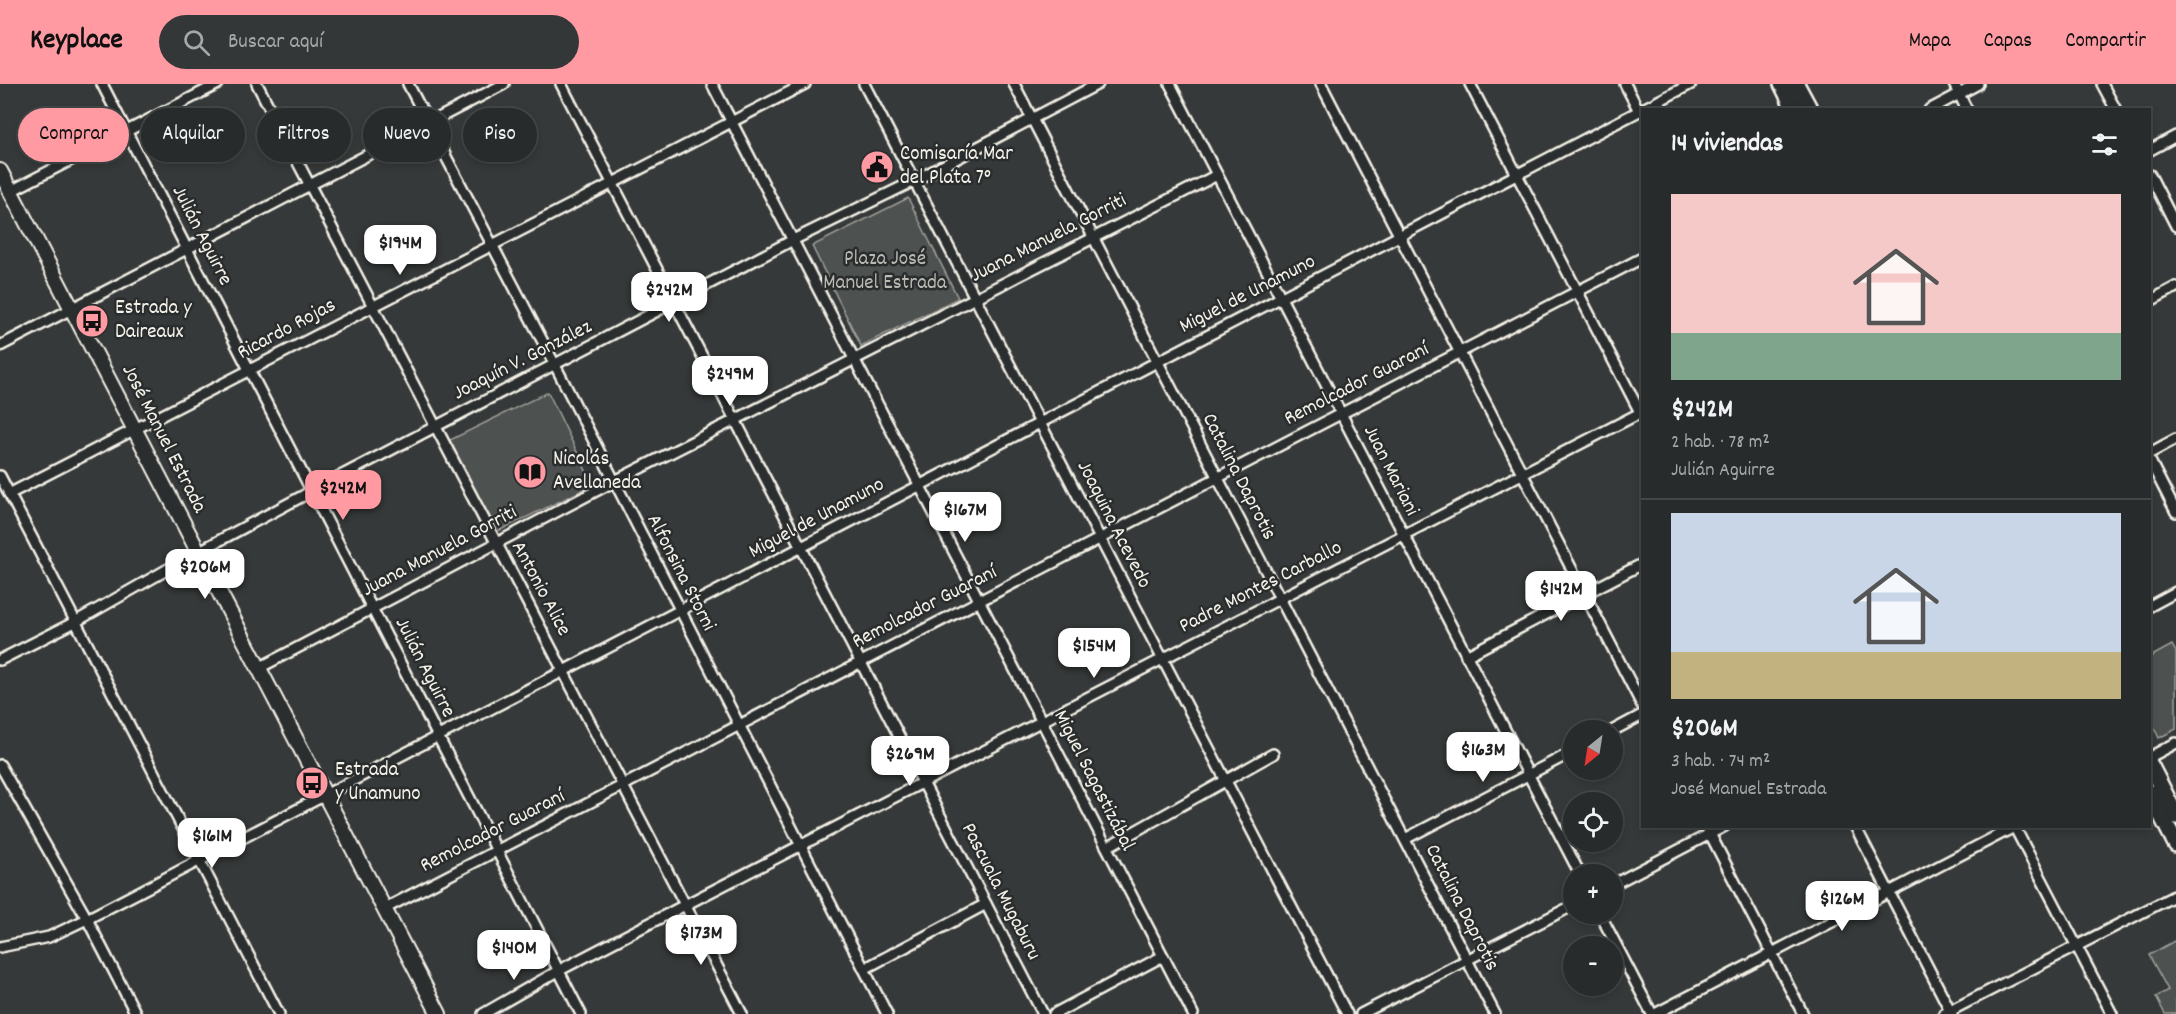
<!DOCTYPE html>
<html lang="es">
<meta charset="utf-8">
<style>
body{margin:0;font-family:Dekko,sans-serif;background:#343737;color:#f1f3f6;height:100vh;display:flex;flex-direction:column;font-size:22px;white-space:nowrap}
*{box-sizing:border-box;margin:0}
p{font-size:20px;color:#a5a7a9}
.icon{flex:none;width:33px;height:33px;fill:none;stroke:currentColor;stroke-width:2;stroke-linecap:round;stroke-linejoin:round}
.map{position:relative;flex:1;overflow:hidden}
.drawer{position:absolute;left:1641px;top:24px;width:510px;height:720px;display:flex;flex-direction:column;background:#282b2b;border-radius:0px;box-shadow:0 3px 9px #0003,0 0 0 2px #444747}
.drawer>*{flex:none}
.guide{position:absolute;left:18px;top:24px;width:570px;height:54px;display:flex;gap:12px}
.needle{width:39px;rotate:210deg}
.buttons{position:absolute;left:1563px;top:636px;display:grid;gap:12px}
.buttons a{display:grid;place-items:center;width:60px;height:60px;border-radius:50%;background:#282b2b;box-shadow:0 3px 9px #0003,0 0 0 2px #444747;font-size:30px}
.price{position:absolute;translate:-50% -51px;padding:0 14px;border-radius:12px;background:#fff;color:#222;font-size:20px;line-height:39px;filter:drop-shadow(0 2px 3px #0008)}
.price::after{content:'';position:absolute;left:50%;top:36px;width:18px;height:14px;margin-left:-9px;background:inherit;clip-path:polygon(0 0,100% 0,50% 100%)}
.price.selected{background:#ff9aa2;color:#111}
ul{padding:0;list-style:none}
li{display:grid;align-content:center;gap:12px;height:318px;padding:0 30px}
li+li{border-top:2px solid #444747}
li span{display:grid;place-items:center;height:186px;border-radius:0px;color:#555}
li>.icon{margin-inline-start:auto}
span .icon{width:108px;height:108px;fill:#fffc;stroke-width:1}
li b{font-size:26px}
h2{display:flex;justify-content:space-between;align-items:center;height:72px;padding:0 30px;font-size:26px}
.pill{padding:0 21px;border-radius:27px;background:#282b2b;box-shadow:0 3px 9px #0003,0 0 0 2px #444747;font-size:21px;line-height:54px}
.pill.selected{background:#ff9aa2;color:#111}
header{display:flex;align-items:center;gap:36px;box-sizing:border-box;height:84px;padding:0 30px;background:#ff9aa2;color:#111}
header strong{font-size:28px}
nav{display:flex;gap:33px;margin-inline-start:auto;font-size:21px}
.search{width:420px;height:54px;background:#343737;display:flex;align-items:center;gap:15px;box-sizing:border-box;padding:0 21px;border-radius:33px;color:#a5a7a9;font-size:22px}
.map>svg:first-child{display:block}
.green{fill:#4e514f;stroke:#a1a19c;stroke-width:1.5}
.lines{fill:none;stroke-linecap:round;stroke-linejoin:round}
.street-casing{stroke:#f4f1e8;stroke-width:14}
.secondary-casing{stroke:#f4f1e8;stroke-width:18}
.primary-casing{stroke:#f4f1e8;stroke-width:20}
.street{stroke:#2a2d2e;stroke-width:9}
.secondary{stroke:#2a2d2e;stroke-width:14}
.primary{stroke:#2a2d2e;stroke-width:15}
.labels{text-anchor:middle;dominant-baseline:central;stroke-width:5;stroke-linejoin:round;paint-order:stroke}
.poi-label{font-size:21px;fill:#f4f1e8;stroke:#2a2d2e;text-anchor:start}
.street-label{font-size:21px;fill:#f4f1e8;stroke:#2a2d2e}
.park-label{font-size:21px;fill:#bab9b2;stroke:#2a2d2e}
</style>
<header>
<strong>Keyplace</strong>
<div class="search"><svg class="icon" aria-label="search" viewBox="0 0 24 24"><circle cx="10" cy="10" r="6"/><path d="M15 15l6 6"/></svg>Buscar aquí</div>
<nav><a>Mapa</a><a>Capas</a><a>Compartir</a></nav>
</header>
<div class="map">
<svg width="2176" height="930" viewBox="0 0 2176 930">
<rect width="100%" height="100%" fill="#363939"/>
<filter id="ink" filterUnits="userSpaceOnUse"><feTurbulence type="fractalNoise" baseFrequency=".0167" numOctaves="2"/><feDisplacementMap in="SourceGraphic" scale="12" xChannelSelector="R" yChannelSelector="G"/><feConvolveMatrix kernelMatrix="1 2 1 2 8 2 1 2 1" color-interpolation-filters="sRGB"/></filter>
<g filter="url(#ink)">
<g class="green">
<path d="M 908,114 L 958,214 L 861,262 L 812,162 Z"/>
<path d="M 548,308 L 593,401 L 492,450 L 446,358 Z"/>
<path d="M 2172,561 L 2176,568 L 2176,645 L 2159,654 L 2150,635 L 2150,573 Z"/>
<path d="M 2176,856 L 2176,930 L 2165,930 L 2156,913 L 2168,906 L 2149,871 Z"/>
</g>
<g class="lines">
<defs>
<g id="street">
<path d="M 102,0 L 581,930"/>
<path d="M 257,0 L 742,930"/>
<path d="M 408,0 L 555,281 L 887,930"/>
<path d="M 561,0 L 1043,930"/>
<path d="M 712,0 L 1193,930"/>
<path d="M 864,0 L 1347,930"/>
<path d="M 1014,0 L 1495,930"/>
<path d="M 1170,0 L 1580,790"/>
<path d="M 1321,0 L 1642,621"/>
<path d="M 1470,0 L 1642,332"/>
<path d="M 1625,0 L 1639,27"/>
<path d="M 1954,0 L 1967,26"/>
<path d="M 2102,0 L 2116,26"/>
<path d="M 1929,26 L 1978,0"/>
<path d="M 2150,66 L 2176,52"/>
<path d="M 2150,91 L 2176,142"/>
<path d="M 11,107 L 218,0"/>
<path d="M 2150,217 L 2176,203"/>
<path d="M 0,262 L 504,0"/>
<path d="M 2150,369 L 2176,355"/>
<path d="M 2150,377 L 2176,428"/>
<path d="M 0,392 L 279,930"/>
<path d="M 9,410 L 805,0"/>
<path d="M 2150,522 L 2176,508"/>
<path d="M 1466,572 L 1642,480"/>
<path d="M 0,576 L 75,538 L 198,468 L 312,407 L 793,156 L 914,97 L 1098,0"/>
<path d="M 259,584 L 613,398 L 1217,91"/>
<path d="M 1612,647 L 1642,631"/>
<path d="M 2150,673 L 2176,659"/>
<path d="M 0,681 L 87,835 L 136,930"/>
<path d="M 1706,742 L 1803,930"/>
<path d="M 1855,742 L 1952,930"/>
<path d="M 2014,742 L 2112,930"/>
<path d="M 1405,755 L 1574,667"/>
<path d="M 1107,763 L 1273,670"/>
<path d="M 1612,801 L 1725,742"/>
<path d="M 384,825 L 1642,174"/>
<path d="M 1600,830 L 1652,930"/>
<path d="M 0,863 L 49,853 L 87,835 L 1691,0"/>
<path d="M 864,885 L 986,820"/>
<path d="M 483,930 L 558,887 L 685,821 L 1642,328"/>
<path d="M 1054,930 L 1163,872"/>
<path d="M 1361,930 L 1574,821"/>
<path d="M 1655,930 L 2016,742"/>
<path d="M 1944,930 L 2176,811"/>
</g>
<path id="secondary" d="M 0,87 L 439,930"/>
<g id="primary">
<path d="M 1782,0 L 1795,26"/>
<path d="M 1796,0 L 1810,26"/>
<path d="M 2150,681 L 2176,732"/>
<path d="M 2150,709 L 2176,760"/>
</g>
</defs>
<use href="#street" class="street-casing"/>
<use href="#secondary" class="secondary-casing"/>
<use href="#primary" class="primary-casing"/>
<use href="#street" class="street"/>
<use href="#secondary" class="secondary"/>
<use href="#primary" class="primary"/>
</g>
</g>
<defs>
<symbol id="civic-disc" viewBox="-11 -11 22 22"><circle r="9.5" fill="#ff9aa2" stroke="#2a2d2e"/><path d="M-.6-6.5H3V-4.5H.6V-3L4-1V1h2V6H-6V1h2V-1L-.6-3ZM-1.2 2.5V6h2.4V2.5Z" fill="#111"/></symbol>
<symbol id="bus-disc" viewBox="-11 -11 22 22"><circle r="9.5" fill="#ff9aa2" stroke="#2a2d2e"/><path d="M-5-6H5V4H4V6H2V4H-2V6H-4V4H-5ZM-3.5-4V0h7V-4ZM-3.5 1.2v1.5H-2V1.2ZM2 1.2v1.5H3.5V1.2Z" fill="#111"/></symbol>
<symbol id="library-disc" viewBox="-11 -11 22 22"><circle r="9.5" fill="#ff9aa2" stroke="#2a2d2e"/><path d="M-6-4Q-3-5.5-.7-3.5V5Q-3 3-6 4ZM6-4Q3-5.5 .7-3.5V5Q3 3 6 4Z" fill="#111"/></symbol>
</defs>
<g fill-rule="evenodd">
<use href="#civic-disc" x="858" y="64" width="38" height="38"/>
<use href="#bus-disc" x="73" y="218" width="38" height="38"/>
<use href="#library-disc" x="511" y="369" width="38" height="38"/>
<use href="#bus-disc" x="293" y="680" width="38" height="38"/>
</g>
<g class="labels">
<g class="poi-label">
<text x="900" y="71">Comisaría Mar<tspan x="900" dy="24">del Plata 7°</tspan></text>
<text x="115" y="225">Estrada y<tspan x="115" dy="24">Daireaux</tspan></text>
<text x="553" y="376">Nicolás<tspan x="553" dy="24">Avellaneda</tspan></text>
<text x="335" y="687">Estrada<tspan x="335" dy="24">y Unamuno</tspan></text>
</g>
<g class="street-label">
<text transform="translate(201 152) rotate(63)">Julián Aguirre</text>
<text transform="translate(1049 155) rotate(-27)">Juana Manuela Gorriti</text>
<text transform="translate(1248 211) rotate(-27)">Miguel de Unamuno</text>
<text transform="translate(287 246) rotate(-28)">Ricardo Rojas</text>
<text transform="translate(523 277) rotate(-27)">Joaquín V. González</text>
<text transform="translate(1357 301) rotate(-27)">Remolcador Guaraní</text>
<text transform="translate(163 355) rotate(63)">José Manuel Estrada</text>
<text transform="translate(1390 387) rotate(63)">Juan Mariani</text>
<text transform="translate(1238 393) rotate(63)">Catalina Daprotis</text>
<text transform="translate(817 435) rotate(-28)">Miguel de Unamuno</text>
<text transform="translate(1113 441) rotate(63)">Joaquina Acevedo</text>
<text transform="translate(440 468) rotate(-28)">Juana Manuela Gorriti</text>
<text transform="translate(680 489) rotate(63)">Alfonsina Storni</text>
<text transform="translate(1261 504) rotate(-27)">Padre Montes Carballo</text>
<text transform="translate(540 505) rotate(62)">Antonio Alice</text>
<text transform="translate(925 524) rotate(-27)">Remolcador Guaraní</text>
<text transform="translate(424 584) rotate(63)">Julián Aguirre</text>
<text transform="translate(1093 697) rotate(63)">Miguel Sagastizábal</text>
<text transform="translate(493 748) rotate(-27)">Remolcador Guaraní</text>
<text transform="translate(1000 808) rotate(63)">Pascuala Mugaburu</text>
<text transform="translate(1461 824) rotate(63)">Catalina Daprotis</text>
</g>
<g class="park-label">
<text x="885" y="176">Plaza José<tspan x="885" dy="24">Manuel Estrada</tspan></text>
</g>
</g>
</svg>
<div class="buttons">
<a><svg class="needle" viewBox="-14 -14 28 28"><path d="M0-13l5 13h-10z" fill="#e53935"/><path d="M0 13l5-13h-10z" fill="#a5a7a9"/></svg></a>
<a><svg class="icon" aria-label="locate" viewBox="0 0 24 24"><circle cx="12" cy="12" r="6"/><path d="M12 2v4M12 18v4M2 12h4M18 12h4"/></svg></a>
<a>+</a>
<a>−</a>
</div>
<b class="price" style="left:400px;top:192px">$194M</b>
<b class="price" style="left:669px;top:239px">$242M</b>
<b class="price" style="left:730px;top:323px">$249M</b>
<b class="price selected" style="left:343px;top:437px">$242M</b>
<b class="price" style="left:965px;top:459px">$167M</b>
<b class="price" style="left:205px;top:516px">$206M</b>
<b class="price" style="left:1561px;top:538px">$142M</b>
<b class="price" style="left:1094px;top:595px">$154M</b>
<b class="price" style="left:1483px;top:699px">$163M</b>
<b class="price" style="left:910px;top:703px">$269M</b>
<b class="price" style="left:212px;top:785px">$161M</b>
<b class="price" style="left:1842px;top:848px">$126M</b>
<b class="price" style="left:701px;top:882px">$173M</b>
<b class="price" style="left:514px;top:897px">$140M</b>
<div class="guide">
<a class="pill selected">Comprar</a>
<a class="pill">Alquilar</a>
<a class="pill">Filtros</a>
<a class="pill">Nuevo</a>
<a class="pill">Piso</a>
</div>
<section class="drawer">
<h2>14 viviendas<svg class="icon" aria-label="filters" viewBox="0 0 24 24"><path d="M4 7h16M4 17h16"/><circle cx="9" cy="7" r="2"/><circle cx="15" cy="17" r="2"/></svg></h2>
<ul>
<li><span style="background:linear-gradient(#f6c9c9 75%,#7fa58c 0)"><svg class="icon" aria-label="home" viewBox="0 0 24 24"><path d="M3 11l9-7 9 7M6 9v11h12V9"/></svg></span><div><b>$242M</b><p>2 hab. · 78 m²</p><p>Julián Aguirre</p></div></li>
<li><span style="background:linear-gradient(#c9d6e8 75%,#c2b280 0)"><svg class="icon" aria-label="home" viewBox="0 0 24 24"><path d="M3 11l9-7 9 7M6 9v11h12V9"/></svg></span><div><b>$206M</b><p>3 hab. · 74 m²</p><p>José Manuel Estrada</p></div></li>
</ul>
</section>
</div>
